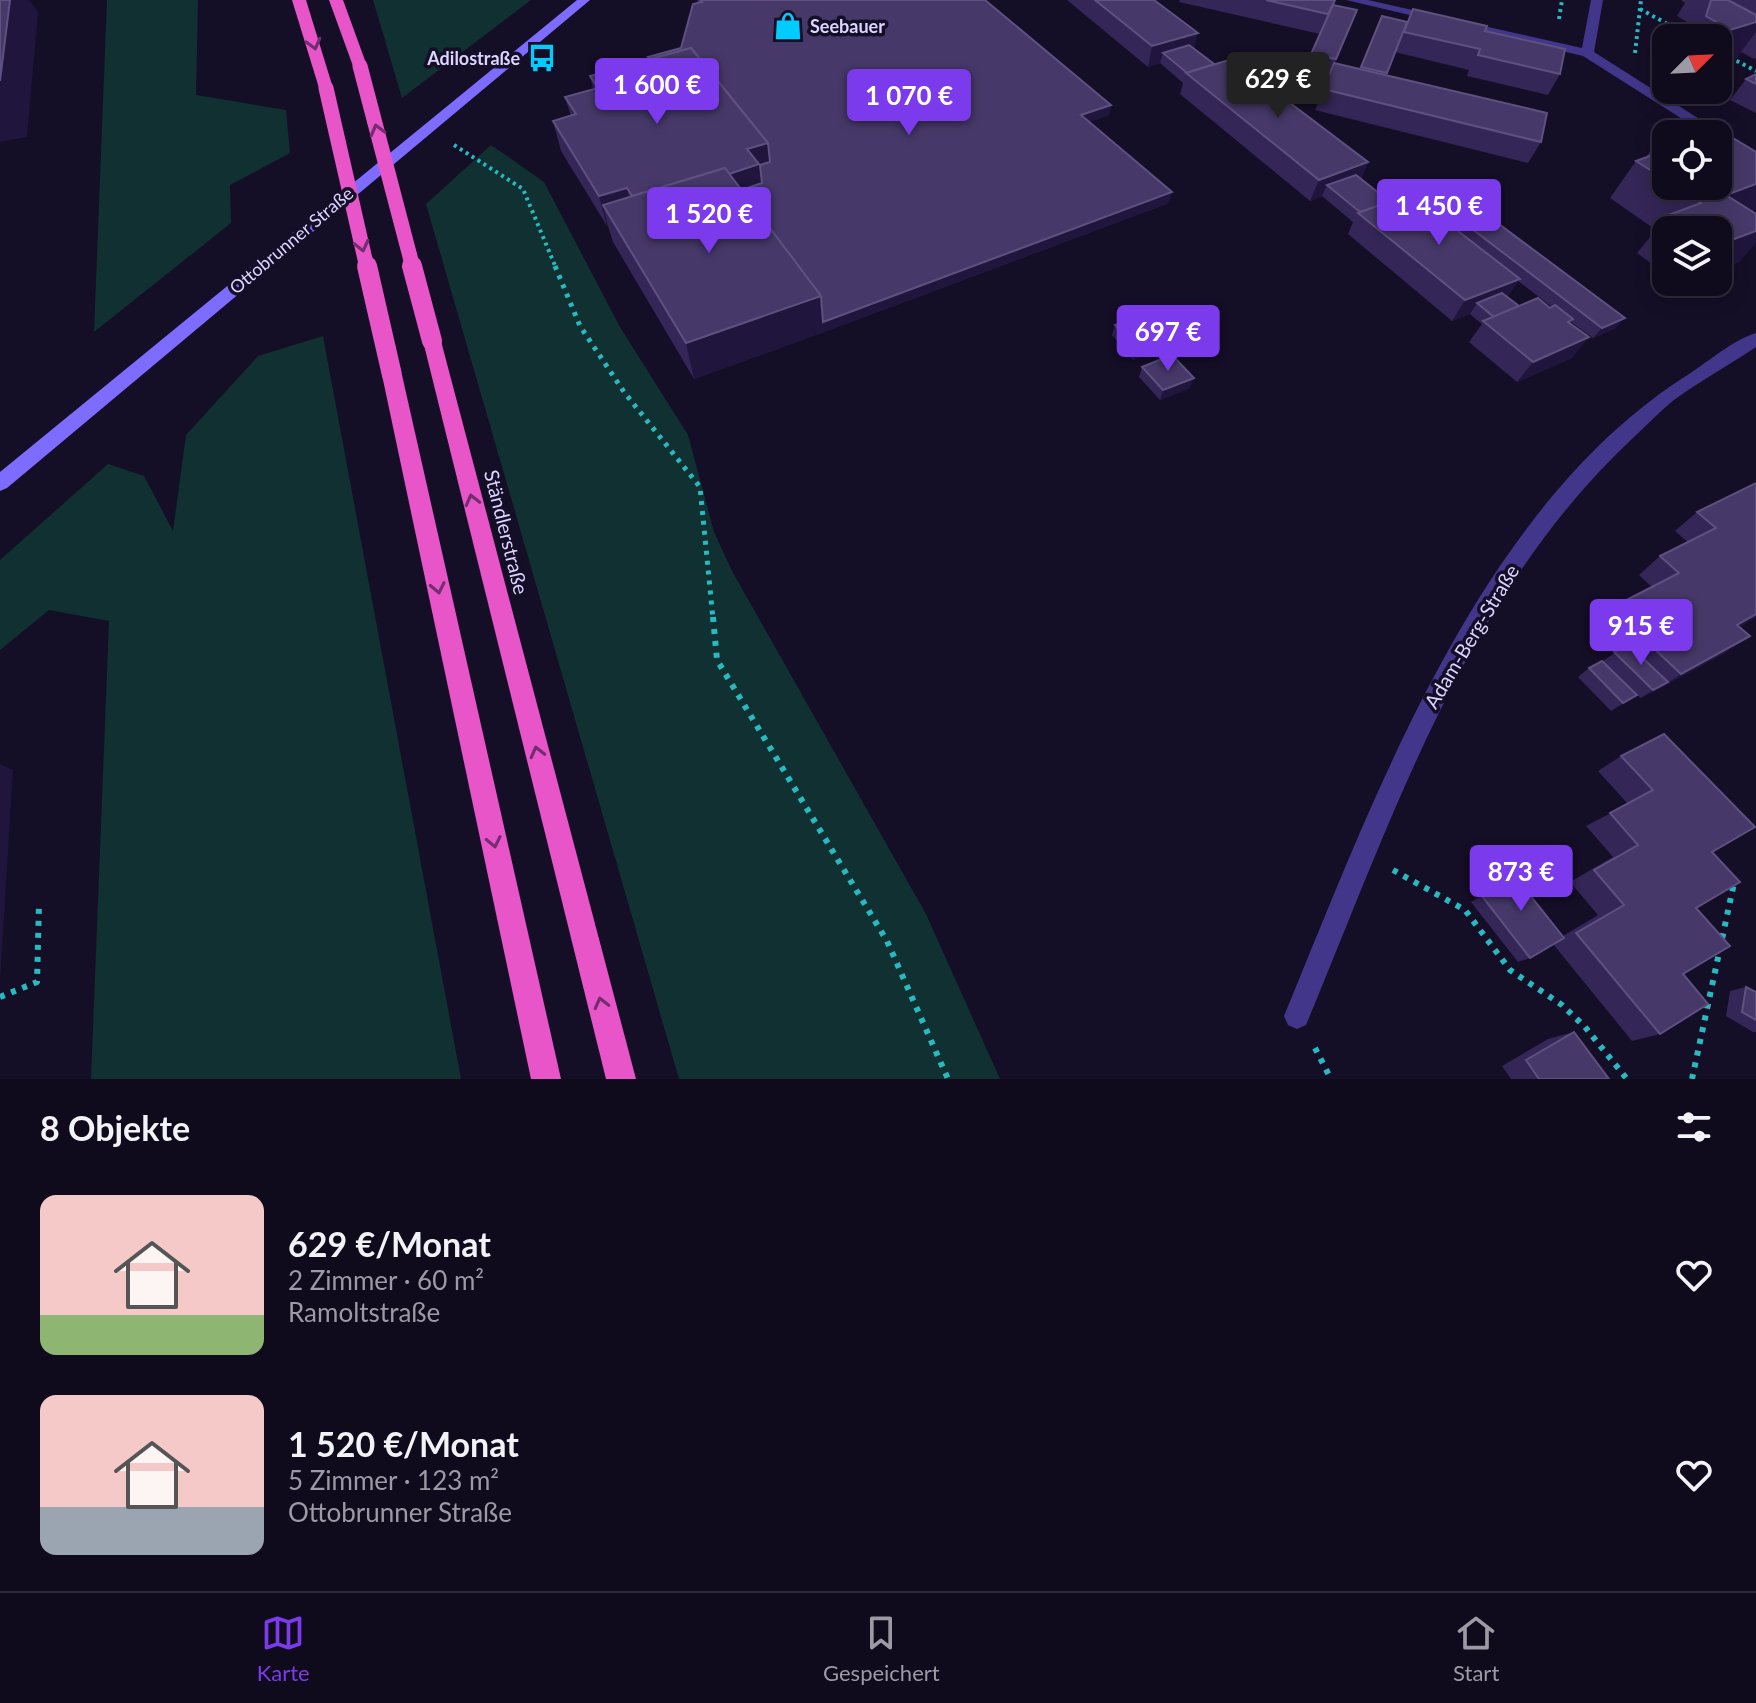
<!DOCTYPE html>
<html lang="de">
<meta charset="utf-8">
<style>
body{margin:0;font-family:Lato,sans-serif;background:#191326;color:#f1f3f6;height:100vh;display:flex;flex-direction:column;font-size:30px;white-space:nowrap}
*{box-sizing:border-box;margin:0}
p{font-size:26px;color:#9c9aa4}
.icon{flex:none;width:44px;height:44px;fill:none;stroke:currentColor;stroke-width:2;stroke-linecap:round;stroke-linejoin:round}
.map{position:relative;height:1079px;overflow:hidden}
.details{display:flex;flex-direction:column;background:#100a1d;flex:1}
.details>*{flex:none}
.needle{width:52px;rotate:66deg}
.tools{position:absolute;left:1652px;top:24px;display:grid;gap:16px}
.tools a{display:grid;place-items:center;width:80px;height:80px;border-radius:16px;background:#100a1d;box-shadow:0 4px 20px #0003,0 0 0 2px #302b3b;font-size:40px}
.price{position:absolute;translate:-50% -68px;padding:0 18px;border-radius:8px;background:#7c3aed;color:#fff;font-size:26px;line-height:52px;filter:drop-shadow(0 2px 4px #0008)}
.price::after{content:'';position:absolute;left:50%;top:48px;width:24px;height:18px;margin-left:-12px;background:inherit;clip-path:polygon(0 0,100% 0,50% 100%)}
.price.current{background:#222;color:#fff}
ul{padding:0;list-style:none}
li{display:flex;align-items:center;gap:24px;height:200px;padding:0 40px}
li span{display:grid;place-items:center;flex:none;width:224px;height:160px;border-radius:16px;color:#555}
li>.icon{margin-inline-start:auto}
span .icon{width:96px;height:96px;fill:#fffc;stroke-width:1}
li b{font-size:34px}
h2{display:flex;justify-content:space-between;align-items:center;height:96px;padding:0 40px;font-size:34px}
.dock{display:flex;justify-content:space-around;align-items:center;height:112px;border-top:2px solid #302b3b;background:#100a1d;font-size:22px;color:#9c9aa4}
.dock a{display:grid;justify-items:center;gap:4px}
.dock .current{color:#7c3aed}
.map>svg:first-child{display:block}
.green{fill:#103032}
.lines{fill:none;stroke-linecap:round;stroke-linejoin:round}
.path-far2{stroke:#27bac0;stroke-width:4;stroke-dasharray:3 4;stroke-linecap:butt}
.path-far1{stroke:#27bac0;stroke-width:5;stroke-dasharray:4 6;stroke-linecap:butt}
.path{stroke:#27bac0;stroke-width:6;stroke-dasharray:5 7;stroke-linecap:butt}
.minor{fill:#413689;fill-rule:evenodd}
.secondary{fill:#7e6bff;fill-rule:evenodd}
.trunk{fill:#e855c8;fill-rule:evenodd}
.trunk-bridge-far1{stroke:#e855c8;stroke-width:15}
.trunk-bridge{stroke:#e855c8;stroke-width:20}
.wall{fill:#342657;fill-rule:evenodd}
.shaded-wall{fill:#20153c}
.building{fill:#463969;stroke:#5e5180;stroke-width:2}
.oneway{stroke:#742e6f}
.labels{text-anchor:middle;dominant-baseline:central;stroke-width:7;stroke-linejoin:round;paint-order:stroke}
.far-poi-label{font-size:18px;font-weight:bold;fill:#ddd4ff;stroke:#150e27;text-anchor:start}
.far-street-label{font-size:18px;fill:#ddd4ff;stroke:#150e27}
.street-label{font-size:20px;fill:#ddd4ff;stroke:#150e27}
</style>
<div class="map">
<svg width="1756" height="1079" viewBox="0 0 1756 1079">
<rect width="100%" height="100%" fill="#150e27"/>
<g class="green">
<path d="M 107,0 L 198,0 L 196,95 L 286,110 L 290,153 L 230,185 L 231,223 L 94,332 Z"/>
<path d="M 373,0 L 531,0 L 402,98 Z"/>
<path d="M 491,145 L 544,182 L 620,327 L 688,435 L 714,532 L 732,571 L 926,914 L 1000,1079 L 679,1079 L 426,204 Z"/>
<path d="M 323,336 L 461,1079 L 91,1079 L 109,621 L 49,610 L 0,650 L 0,560 L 108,464 L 144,476 L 173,531 L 186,435 L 258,356 Z"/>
</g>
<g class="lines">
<g class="path-far2">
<path d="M 1640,9 L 1693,38"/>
<path d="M 1559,19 L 1562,0"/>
<path d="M 1718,51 L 1756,71"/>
<path d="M 1635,53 L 1641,0"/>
<path d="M 454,145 L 523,189 L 556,268"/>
</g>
<path class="path-far1" d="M 555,266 L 580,326 L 624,392 L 700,487 L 713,619"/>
<g class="path">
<path d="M 713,617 L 717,660 L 887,941 L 948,1079"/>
<path d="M 1393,870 L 1465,910 L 1510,970 L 1562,1005 L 1585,1027 L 1627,1079"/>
<path d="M 0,997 L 37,982 L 39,904"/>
<path d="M 1315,1048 L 1331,1079"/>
<path d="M 1692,1079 L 1734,883"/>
</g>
<g class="minor">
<path d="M 1346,0 L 1368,0 L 1582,48 L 1591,0 L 1603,0 L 1594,52 L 1723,134 L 1718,138 L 1718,134 L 1706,134 L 1583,56 Z"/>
<path d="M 1756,333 L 1756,347 C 1729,365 1700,381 1674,400 C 1660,411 1647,425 1634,437 C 1466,593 1392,819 1306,1025 L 1297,1029 L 1288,1025 L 1284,1016 C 1375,796 1479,506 1689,374 C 1709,361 1733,340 1756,333 Z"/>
</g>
<path class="secondary" d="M 577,0 L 590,0 L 7,488 L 0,491 L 0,472 Z"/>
<g class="trunk">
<path d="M 292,0 L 306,0 L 333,88 L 331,91 L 326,92 L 319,88 Z"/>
<path d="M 329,0 L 343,0 L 367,66 L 365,69 L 360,70 L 353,66 Z"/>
<path d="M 432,334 L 441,341 L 636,1079 L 606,1079 L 423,341 Z"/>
<path d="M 392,368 L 402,375 L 561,1079 L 531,1079 L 382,375 Z"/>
</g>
<g class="trunk-bridge-far1">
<path d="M 360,66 L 413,268"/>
<path d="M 326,88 L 367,268"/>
</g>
<g class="trunk-bridge">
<path d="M 367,266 L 392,375"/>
<path d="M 412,266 L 432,341"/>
</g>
</g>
<g class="wall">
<path d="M 697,0 L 985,0 L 1111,105 L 1109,115 L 1089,122 L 1169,203 L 824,332 L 694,379 L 613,242 L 608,226 L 607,226 L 561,151 L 553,121 L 571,116 L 565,97 L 593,89 L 590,76 L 648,60 L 648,57 L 681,48 L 698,3 Z"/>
<path d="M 1067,0 L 1154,0 L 1194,49 L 1214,64 L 1368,162 L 1361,179 L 1390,202 L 1425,206 L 1430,197 L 1616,328 L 1593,338 L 1571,322 L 1570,323 L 1572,358 L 1517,382 L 1469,342 L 1482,324 L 1470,314 L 1452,321 L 1348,234 L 1353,222 L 1322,196 L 1310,201 L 1180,94 L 1183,83 L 1160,63 L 1148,67 ZM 1518,281 L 1552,307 L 1550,308 L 1519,306 L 1507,297 Z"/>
<path d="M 1180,0 L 1336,0 L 1334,5 L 1357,10 L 1335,63 L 1360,69 L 1382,16 L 1407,22 L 1485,31 L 1560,74 L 1548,95 L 1467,76 L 1469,70 L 1395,52 L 1386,75 L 1541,142 L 1528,163 L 1315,110 L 1331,70 L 1307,64 L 1320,34 L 1179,2 Z"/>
<path d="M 1681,0 L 1756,0 L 1756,58 L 1754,59 L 1741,52 L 1731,65 L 1718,69 L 1718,38 L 1683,38 L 1692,25 L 1677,16 L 1685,3 Z"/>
<path d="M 1756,74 L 1756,113 L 1730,100 L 1746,79 Z"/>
<path d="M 1666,138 L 1666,186 L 1718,186 L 1756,152 L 1756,209 L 1751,211 L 1739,262 L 1718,270 L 1718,230 L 1666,230 L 1666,274 L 1637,253 L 1656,230 L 1610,198 L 1636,161 L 1646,157 L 1658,140 Z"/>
<path d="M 1115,325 L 1157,352 L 1133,360 L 1112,335 Z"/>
<path d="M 1142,367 L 1190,388 L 1160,400 L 1139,377 Z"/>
<path d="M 1756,483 L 1756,617 L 1739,627 L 1725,653 L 1641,698 L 1637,695 L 1611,711 L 1578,677 L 1589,668 L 1603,661 L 1617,651 L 1591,625 L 1611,608 L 1652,587 L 1639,575 L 1660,556 L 1688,542 L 1675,531 L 1697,512 Z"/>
<path d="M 1621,756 L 1712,852 L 1696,908 L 1683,974 L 1660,1034 L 1632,1041 L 1553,944 L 1530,958 L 1518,962 L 1471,902 L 1490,891 L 1477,875 L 1502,860 L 1563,936 L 1598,915 L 1570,882 L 1613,857 L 1586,826 L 1628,804 L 1598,771 Z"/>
<path d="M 1746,987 L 1756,992 L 1756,1032 L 1753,1032 L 1726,1016 L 1730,991 Z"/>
<path d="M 1574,1032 L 1609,1079 L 1511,1079 L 1502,1066 L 1548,1039 Z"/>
</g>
<g class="shaded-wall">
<path d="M 10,0 L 29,0 L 38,12 L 27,137 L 0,142 L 0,81 Z"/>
<path d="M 1756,22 L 1756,32 L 1731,65 L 1718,69 L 1718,47 L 1730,30 Z"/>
<path d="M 1198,33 L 1193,54 L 1163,53 L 1160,63 L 1148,67 L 1152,46 Z"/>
<path d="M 1111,105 L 1109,115 L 1079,126 L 1081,115 Z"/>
<path d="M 768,143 L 771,173 L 763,194 L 644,232 L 747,149 Z"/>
<path d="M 1368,162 L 1359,183 L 1327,185 L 1322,196 L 1310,201 L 1319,180 Z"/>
<path d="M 1756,184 L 1756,209 L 1702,230 L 1726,195 Z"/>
<path d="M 627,188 L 634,218 L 603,205 L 608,226 L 607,226 L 599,196 Z"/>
<path d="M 1172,192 L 1169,203 L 824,332 L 694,379 L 686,343 L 821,296 Z"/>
<path d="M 1756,231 L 1756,243 L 1739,262 L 1718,270 L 1718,245 Z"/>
<path d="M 1520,279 L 1506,299 L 1477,303 L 1470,314 L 1452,321 L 1465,300 Z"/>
<path d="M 1625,318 L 1616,328 L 1593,338 L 1602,328 Z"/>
<path d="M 1589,337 L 1572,358 L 1517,382 L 1533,362 Z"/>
<path d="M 1160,342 L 1157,352 L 1133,360 L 1136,350 Z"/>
<path d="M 1194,378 L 1190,388 L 1160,400 L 1163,390 Z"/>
<path d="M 1756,614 L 1756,617 L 1712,642 L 1737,625 Z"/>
<path d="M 1750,636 L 1725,653 L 1657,690 L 1681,674 Z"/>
<path d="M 1668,682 L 1656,690 L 1641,698 L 1653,690 Z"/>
<path d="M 0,764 L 13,770 L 0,982 Z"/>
</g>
<g class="building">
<path d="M 0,0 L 10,0 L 0,81 Z"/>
<path d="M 700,0 L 985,0 L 1111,105 L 1081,115 L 1172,192 L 823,322 L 821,296 L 741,190 L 762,183 L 760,165 L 770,162 L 768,143 L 691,48 L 650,59 L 648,57 L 681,48 L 693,4 L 702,2 Z"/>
<path d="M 1095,0 L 1154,0 L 1198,33 L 1152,46 Z"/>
<path d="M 1266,0 L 1335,0 L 1328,14 Z"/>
<path d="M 1711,0 L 1728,0 L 1756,15 L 1756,22 L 1730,30 L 1706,16 Z"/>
<path d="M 1333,5 L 1357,10 L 1336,59 L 1311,54 Z"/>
<path d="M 1413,9 L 1487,26 L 1485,31 L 1565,49 L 1560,74 L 1478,55 L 1480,49 L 1404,32 Z"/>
<path d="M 1382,16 L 1407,22 L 1387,73 L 1361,67 Z"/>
<path d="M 1189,45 L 1214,64 L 1187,73 L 1163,53 Z"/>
<path d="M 691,48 L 768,143 L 747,149 L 759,164 L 729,174 L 725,168 L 632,196 L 627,188 L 599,196 L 553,121 L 576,114 L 565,97 L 598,88 L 590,76 Z"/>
<path d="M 1232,59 L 1368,162 L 1319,180 L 1186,73 Z"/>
<path d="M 1334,63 L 1547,113 L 1541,142 L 1323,89 Z"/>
<path d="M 1756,74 L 1756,84 L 1746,79 Z"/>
<path d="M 1708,123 L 1756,152 L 1756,184 L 1726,195 L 1756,214 L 1756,231 L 1718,245 L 1718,230 L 1686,230 L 1666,216 L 1701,203 L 1674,186 L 1718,186 L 1718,134 L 1677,134 Z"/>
<path d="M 1666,138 L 1666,145 L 1658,140 Z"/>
<path d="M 1666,150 L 1666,180 L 1636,161 Z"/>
<path d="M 725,168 L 821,296 L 686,343 L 603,205 Z"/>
<path d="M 1356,175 L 1390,202 L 1360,212 L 1327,185 Z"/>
<path d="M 1452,189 L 1625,318 L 1602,328 L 1430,197 Z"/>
<path d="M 1410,194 L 1520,279 L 1465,300 L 1358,213 Z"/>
<path d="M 1502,293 L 1519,306 L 1494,317 L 1477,303 Z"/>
<path d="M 1538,298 L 1550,308 L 1555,305 L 1573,319 L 1568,322 L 1589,337 L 1533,362 L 1483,321 Z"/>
<path d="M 1139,317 L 1160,342 L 1136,350 L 1115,325 Z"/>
<path d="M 1172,355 L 1194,378 L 1163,390 L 1142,367 Z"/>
<path d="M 1756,483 L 1756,614 L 1737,625 L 1750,636 L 1681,674 L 1611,608 L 1679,573 L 1660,556 L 1716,528 L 1697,512 Z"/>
<path d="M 1629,645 L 1668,682 L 1653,690 L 1614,652 Z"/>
<path d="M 1602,661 L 1637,695 L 1623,703 L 1589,668 Z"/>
<path d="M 1664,734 L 1755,827 L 1712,852 L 1740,882 L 1696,908 L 1730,946 L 1683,974 L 1708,1004 L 1660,1034 L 1576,933 L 1624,905 L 1594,870 L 1638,845 L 1610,813 L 1653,790 L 1621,756 Z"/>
<path d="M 1502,860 L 1564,938 L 1530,958 L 1482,896 L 1501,886 L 1487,868 Z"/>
<path d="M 1746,987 L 1756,992 L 1756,1020 L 1742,1012 Z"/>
<path d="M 1574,1032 L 1609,1079 L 1539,1079 L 1526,1060 Z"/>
</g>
<defs><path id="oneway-chevron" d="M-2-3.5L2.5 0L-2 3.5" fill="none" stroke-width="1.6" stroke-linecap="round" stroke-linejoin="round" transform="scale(2)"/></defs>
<g class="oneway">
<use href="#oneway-chevron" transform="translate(314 44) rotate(75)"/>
<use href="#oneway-chevron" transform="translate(377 130) rotate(-105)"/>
<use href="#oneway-chevron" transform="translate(362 246) rotate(77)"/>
<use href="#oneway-chevron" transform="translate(472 500) rotate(-104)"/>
<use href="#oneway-chevron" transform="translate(438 588) rotate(78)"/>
<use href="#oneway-chevron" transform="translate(537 752) rotate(-104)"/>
<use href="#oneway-chevron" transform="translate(494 842) rotate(78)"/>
<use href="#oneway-chevron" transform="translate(601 1003) rotate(-104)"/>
</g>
<defs>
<symbol id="shop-bare" viewBox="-9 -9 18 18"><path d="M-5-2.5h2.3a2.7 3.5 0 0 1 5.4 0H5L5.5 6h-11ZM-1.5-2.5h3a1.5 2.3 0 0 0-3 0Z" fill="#0cf" stroke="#150e27" stroke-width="2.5" paint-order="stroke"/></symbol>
<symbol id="bus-bare" viewBox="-9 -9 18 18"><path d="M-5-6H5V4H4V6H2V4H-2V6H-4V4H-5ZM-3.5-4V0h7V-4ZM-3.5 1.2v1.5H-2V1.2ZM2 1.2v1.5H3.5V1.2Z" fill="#0cf" stroke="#150e27" stroke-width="2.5" paint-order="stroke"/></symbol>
</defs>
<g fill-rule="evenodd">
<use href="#shop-bare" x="768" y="6" width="40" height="40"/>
<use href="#bus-bare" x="522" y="38" width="40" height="40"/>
</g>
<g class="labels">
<g class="far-poi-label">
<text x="810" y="26">Seebauer</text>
<text x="520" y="58" text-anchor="end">Adilostraße</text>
</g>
<g class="far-street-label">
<text transform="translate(291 240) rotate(-40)">Ottobrunner Straße</text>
</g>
<g class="street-label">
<text transform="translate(507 532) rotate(76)">Ständlerstraße</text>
<text transform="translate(1471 636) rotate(-59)">Adam-Berg-Straße</text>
</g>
</g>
</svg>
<div class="tools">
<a><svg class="needle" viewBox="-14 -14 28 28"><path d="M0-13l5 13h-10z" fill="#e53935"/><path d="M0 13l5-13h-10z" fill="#9c9aa4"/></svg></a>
<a><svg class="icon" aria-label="locate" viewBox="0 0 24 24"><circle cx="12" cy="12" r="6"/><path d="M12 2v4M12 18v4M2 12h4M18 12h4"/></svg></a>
<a><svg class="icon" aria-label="layers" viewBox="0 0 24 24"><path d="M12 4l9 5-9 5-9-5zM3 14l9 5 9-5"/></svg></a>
</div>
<b class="price current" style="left:1278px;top:120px">629 €</b>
<b class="price" style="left:657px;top:126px">1 600 €</b>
<b class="price" style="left:909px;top:137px">1 070 €</b>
<b class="price" style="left:1439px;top:247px">1 450 €</b>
<b class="price" style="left:709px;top:255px">1 520 €</b>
<b class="price" style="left:1168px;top:373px">697 €</b>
<b class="price" style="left:1641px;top:667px">915 €</b>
<b class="price" style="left:1521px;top:913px">873 €</b>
</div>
<section class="details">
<h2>8 Objekte<svg class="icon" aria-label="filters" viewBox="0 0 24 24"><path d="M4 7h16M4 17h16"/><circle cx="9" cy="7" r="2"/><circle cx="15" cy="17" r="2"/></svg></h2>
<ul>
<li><span style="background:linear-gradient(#f6c9c9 75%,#8fb573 0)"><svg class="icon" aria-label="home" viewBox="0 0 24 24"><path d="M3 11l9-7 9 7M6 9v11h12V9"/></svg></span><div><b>629 €/Monat</b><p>2 Zimmer · 60 m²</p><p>Ramoltstraße</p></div><svg class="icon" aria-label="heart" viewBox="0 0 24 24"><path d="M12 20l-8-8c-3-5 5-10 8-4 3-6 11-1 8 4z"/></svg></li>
<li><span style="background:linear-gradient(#f6c9c9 70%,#9aa5b1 0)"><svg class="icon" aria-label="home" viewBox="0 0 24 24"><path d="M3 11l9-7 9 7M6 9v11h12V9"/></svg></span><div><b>1 520 €/Monat</b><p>5 Zimmer · 123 m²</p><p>Ottobrunner Straße</p></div><svg class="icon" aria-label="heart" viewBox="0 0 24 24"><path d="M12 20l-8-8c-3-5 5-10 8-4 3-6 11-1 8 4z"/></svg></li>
</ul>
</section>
<nav class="dock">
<a class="current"><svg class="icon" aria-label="map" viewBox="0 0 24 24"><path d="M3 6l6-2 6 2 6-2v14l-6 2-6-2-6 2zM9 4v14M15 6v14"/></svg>Karte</a>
<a><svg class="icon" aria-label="saved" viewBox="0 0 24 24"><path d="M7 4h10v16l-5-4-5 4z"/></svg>Gespeichert</a>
<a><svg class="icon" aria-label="home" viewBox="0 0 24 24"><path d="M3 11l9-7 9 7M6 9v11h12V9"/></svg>Start</a>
</nav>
